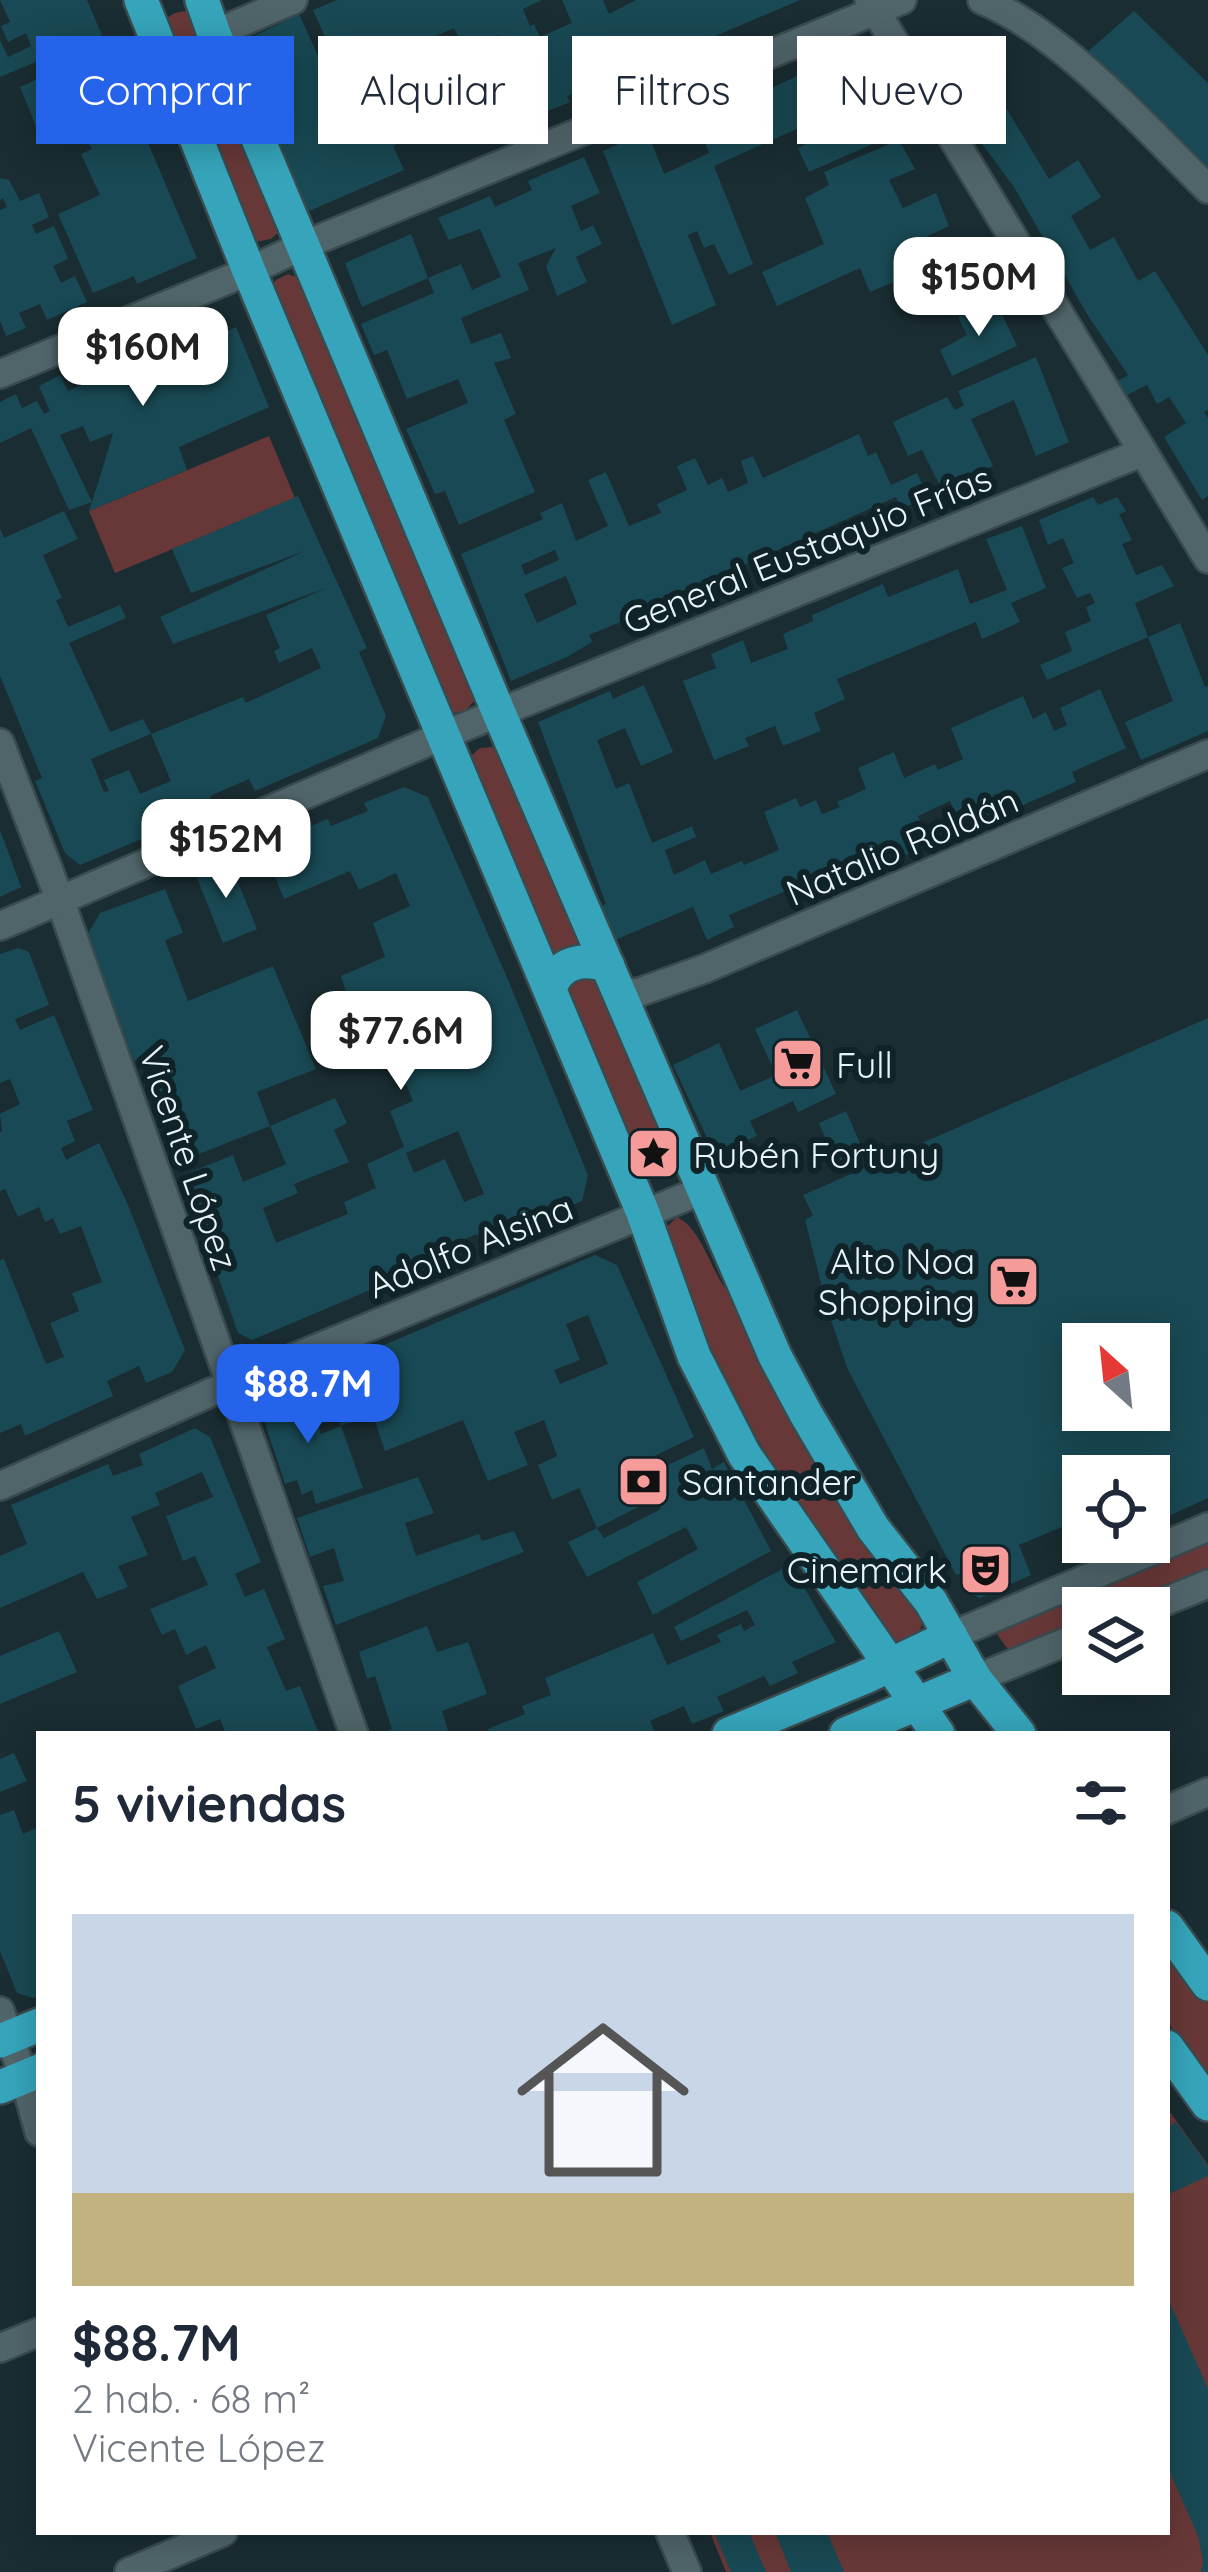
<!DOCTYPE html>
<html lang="es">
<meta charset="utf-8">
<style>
body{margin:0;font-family:Quicksand,sans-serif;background:#f6f6f7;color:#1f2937;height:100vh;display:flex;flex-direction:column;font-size:45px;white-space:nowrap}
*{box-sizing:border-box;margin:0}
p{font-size:39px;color:#747a83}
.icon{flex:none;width:66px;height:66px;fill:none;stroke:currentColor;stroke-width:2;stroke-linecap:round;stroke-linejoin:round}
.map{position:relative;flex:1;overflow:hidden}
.details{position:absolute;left:36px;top:1731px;width:1134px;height:804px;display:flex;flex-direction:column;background:#fff;border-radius:0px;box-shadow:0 6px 30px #0003}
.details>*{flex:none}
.guide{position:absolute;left:36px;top:36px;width:1137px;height:108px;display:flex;gap:24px}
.needle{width:78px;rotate:333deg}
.buttons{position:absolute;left:1062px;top:1323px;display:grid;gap:24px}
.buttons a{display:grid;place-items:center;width:108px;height:108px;border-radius:0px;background:#fff;box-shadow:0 6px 30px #0003;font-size:60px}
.price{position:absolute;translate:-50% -102px;padding:0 27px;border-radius:24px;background:#fff;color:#222;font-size:39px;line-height:78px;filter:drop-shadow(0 3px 6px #0008)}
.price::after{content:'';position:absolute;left:50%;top:72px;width:36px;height:27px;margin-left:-18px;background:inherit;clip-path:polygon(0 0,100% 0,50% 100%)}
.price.current{background:#2563eb;color:#fff}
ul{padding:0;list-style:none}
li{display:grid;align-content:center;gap:24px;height:636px;padding:0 36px}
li+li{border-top:3px solid #e0e1e3}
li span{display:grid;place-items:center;height:372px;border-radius:0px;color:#555}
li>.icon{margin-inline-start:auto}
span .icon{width:216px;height:216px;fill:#fffc;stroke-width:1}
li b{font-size:51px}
h2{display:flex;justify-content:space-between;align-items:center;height:144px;padding:0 36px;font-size:51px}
.tag{padding:0 42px;border-radius:0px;background:#fff;box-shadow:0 6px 30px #0003;font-size:42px;line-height:108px}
.tag.current{background:#2563eb;color:#fff}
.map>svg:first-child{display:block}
.green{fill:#683838}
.building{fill:#194954;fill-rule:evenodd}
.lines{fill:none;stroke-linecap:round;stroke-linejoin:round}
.minor-casing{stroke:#3a4b4f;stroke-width:32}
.major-casing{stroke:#3a4b4f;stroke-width:38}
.minor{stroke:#50656a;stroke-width:27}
.major{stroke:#36a5bb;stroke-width:33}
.labels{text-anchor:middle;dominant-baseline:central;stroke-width:12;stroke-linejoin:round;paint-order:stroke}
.street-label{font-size:36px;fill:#e8f4f7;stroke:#102328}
.poi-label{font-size:36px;fill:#e8f4f7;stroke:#102328;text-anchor:start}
</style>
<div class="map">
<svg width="1208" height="2572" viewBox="0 0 1208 2572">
<rect width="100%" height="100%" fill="#1a2d32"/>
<g class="green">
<path d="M 187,11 L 196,18 L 279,216 L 279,232 L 271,239 L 255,242 L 160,29 C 167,16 172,12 187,11 Z"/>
<path d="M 288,274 L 299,278 L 476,688 L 474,701 L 465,711 L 452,713 L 440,704 L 268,291 L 276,280 Z"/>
<path d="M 269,436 L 295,498 L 115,573 L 89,511 Z"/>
<path d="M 492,747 L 504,756 L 589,953 L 553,970 L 470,771 L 471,756 L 480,748 Z"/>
<path d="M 594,973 L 678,1155 C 672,1174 663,1177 644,1179 L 564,995 L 566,983 Z"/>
<path d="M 677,1217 C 705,1231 710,1275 734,1299 L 838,1499 L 915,1609 L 922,1624 L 919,1632 L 910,1640 L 896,1641 L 884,1633 L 793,1499 L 757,1438 L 706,1338 L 666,1236 L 668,1226 Z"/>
<path d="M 1208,1535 L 1208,1573 L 1125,1608 L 1083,1608 L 1083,1626 L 1018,1653 L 1006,1647 L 997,1634 L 1000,1622 Z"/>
<path d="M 1167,1948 L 1208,2004 L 1208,2077 L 1167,2021 Z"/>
<path d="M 1167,2108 L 1208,2165 L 1208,2572 L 726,2572 L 710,2532 L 1167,2532 Z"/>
</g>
<g class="building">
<path d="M 0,0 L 87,0 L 197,258 L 137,284 L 134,276 L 93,293 L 58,214 L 100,195 L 81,154 L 92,149 L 80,125 L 42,141 L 20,87 L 42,77 L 36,62 L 0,77 L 0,40 L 8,57 L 31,46 L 26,33 L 8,42 L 1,26 L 10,22 Z"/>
<path d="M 337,0 L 542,0 L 523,9 L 530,26 L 534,24 L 540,37 L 572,23 L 562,0 L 603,0 L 609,14 L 636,0 L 800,0 L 664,58 L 655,37 L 624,50 L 630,70 L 567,96 L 570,102 L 467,143 L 460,126 L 424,141 L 421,134 L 393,146 L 404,170 L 307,212 L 301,204 L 234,46 L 299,14 L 346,118 L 375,105 L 381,118 L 410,106 L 405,96 L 474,66 L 480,80 L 512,67 L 498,35 L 465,50 L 454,28 L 343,77 L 313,10 Z"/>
<path d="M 1134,11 L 1208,83 L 1208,177 L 1084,55 Z"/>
<path d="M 827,61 L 841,89 L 818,99 L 821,107 L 801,117 L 801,127 L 714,166 L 753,264 L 729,275 L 714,244 L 704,248 L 697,231 L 688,235 L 716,305 L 672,325 L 603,151 L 647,131 L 664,174 L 709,153 L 693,112 L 763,80 L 764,92 Z"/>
<path d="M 1006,108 L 1049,179 L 1078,160 L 1101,197 L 1071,216 L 1090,250 L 1114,237 L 1138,281 L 1155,271 L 1208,355 L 1208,410 L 1204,412 L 1208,418 L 1208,496 L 1202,500 L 1164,437 L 1186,423 L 1169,397 L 1157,404 L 1147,385 L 1127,395 L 1118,381 L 1128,375 L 1087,314 L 1014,187 L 974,133 Z"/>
<path d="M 864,116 L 877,142 L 809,172 L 798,148 Z"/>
<path d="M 899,140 L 915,169 L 889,180 L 903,208 L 936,193 L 949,226 L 928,236 L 940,257 L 964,244 L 975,264 L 907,297 L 898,280 L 870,292 L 860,268 L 777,306 L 762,272 L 824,244 L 805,198 L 829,185 L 824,172 Z"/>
<path d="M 584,157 L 600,193 L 571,206 L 581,231 L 593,225 L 602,244 L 576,257 L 587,282 L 557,296 L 546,266 L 556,248 L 518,263 L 529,290 L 461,318 L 471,344 L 501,333 L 511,358 L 494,363 L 516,414 L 504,420 L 535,492 L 459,525 L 445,491 L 435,494 L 406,429 L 468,403 L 458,379 L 407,399 L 387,350 L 374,355 L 361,324 L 434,293 L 428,278 L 461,264 L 472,290 L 501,277 L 480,229 L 449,240 L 438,218 L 490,196 L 495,207 L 532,190 L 528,181 Z"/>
<path d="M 0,178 L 9,180 L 20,201 L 39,193 L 49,217 L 32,225 L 36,234 L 54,226 L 68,259 L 53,266 L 61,283 L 75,276 L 87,302 L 47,320 L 40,304 L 19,313 L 26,328 L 6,336 L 0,321 L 0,210 L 7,207 L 3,198 L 0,200 Z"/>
<path d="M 411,234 L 428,278 L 362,307 L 345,263 Z"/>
<path d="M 995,300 L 1017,346 L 952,376 L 940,350 L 967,335 L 958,317 Z"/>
<path d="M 213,312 L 224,333 L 236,327 L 269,407 L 179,447 L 187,470 L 89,511 L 99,480 L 113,433 L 90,442 L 83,426 L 60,435 L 92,502 L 69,510 L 31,428 L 0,443 L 0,402 L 16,394 L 22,408 L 37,401 L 44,414 L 50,411 L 39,386 L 60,375 L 68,391 L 90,381 L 85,369 Z"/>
<path d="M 1036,357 L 1069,442 L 1036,456 L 1014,400 L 971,419 L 993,466 L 942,490 L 922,450 L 908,456 L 893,422 L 947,397 L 955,410 L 964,405 L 958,391 Z"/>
<path d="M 859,434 L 868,456 L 876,452 L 891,485 L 917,473 L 928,497 L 901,509 L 896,497 L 722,575 L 726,585 L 696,598 L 693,592 L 589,635 L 592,642 L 567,657 L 511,681 L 461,554 L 543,519 L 540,513 L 562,503 L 576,541 L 608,526 L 588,480 L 606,472 L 629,526 L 661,513 L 657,504 L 687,490 L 677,466 L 695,458 L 708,485 L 722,478 L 728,492 L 748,483 L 741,461 L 753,456 L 763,478 ZM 555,550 L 559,560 L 525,575 L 521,565 ZM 566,576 L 577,604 L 537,623 L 524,594 Z"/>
<path d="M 298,496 L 367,648 L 359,652 L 386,716 L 378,738 L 255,791 L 249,779 L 210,796 L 215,808 L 80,865 L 65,853 L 35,781 L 42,778 L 0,676 L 0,528 L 4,538 L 64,511 L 78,539 L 43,555 L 62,598 L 56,600 L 68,627 L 120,605 L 126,618 L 69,643 L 110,732 L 143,719 L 151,734 L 243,697 L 246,703 L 321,668 L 312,648 L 279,663 L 274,651 L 280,648 L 266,615 L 326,588 L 173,644 L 160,617 L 305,551 L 191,593 L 172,549 ZM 151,734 L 171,781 L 140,794 L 129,770 L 104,780 L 109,791 L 104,792 L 91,759 Z"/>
<path d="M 1093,497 L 1098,505 L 1117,497 L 1126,511 L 1119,514 L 1132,540 L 1122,544 L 1136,575 L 1162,565 L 1174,586 L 1135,603 L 1148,637 L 1047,680 L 1040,665 L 1072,651 L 1065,632 L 1091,621 L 1086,607 L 1095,603 L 1090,593 L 1077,598 L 1062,568 L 1074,563 L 1063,538 L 1048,545 L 1039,520 Z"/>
<path d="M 1022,526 L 1046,588 L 1011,603 L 1020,622 L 982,639 L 976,622 L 837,679 L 845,699 L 814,713 L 821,731 L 783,746 L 775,726 L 745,738 L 749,746 L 714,760 L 683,681 L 716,668 L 711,654 L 743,640 L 751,663 L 788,649 L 783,634 L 813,621 L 812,615 L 883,584 L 888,597 L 958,569 L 970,604 L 1007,590 L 986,539 Z"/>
<path d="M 1180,623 L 1205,687 L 1208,686 L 1208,731 L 1141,760 L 1125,722 L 1173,701 L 1148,637 Z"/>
<path d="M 644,685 L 673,752 L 641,766 L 625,728 L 597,740 L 616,789 L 629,783 L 652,843 L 692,826 L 696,837 L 665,850 L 674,875 L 705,860 L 711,874 L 742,861 L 744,865 L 779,850 L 764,812 L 796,798 L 800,807 L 816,800 L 822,814 L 840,807 L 837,802 L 866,789 L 858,768 L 894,752 L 904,778 L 935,764 L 938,770 L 963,759 L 951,728 L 1023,696 L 1033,719 L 1046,712 L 1054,731 L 1067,725 L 1060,708 L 1100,689 L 1126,748 L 1072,772 L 1076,782 L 988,820 L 981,805 L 956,815 L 950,801 L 918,816 L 930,845 L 894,860 L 891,853 L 864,865 L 862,859 L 729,915 L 734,927 L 707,940 L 693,907 L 615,940 L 601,906 L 606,904 L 538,722 L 610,691 L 613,699 Z"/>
<path d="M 404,787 L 428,797 L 509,982 L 588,1175 L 582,1201 L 481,1244 L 477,1234 L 460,1241 L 464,1249 L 448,1257 L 252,1340 L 238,1333 L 183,1175 L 233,1155 L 243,1182 L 286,1164 L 270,1126 L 335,1098 L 347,1123 L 334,1130 L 349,1162 L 294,1184 L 298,1193 L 263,1208 L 276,1243 L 348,1214 L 344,1202 L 376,1188 L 367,1164 L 404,1147 L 390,1111 L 413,1101 L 400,1070 L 427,1058 L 415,1022 L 363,1044 L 341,976 L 385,957 L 373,923 L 410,906 L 396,873 L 359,890 L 350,871 L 284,899 L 262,846 L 328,819 L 331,826 L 368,811 L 364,803 ZM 458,1131 L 484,1194 L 464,1202 L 445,1159 L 414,1173 L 406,1153 Z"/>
<path d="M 0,830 L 21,887 L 0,897 Z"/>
<path d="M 229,860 L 257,929 L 223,943 L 195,873 Z"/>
<path d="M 165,889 L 183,933 L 165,940 L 188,1001 L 273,966 L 316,1069 L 257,1092 L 270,1126 L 176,1163 L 150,1093 L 169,1086 L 156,1052 L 134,1061 L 87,935 L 100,913 Z"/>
<path d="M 18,948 L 29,952 L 49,1005 L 15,1019 L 20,1030 L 54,1015 L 93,1110 L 67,1121 L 75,1141 L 61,1148 L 66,1160 L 99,1143 L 128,1205 L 185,1350 L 172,1372 L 146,1383 L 139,1366 L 107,1381 L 113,1396 L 25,1436 L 21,1424 L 0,1433 L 0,1260 L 4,1259 L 46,1364 L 64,1357 L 50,1323 L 79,1311 L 72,1293 L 102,1282 L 81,1226 L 60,1234 L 53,1218 L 45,1222 L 39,1207 L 18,1217 L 5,1189 L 0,1191 L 0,1132 L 2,1131 L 0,1114 L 20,1104 L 10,1079 L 0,1083 L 0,954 Z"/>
<path d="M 797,1010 L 836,1094 L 798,1112 L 793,1101 L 750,1121 L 757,1136 L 715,1155 L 673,1065 L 719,1043 L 740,1091 L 776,1075 L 755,1029 Z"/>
<path d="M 1208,1018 L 1208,1498 L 1162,1519 L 1149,1491 L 1149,1476 L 1083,1476 L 1083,1518 L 1019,1545 L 1031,1575 L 980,1598 L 972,1594 L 960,1574 L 956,1575 L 847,1368 L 829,1314 L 805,1220 L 813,1215 L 803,1195 ZM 1083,1344 L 1149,1344 L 1149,1410 L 1083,1410 Z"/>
<path d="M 846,1111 L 866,1157 L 839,1169 L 819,1123 Z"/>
<path d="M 595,1255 L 617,1265 L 694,1437 L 644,1461 L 651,1473 L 704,1448 L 712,1469 L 724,1462 L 771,1551 L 653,1615 L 637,1582 L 698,1549 L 686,1527 L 587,1577 L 568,1542 L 597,1528 L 604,1538 L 661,1509 L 656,1498 L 597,1528 L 579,1488 L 552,1500 L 538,1465 L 557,1456 L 544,1420 L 514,1432 L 528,1465 L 488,1481 L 463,1420 L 385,1451 L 373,1415 L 341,1426 L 323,1371 ZM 588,1315 L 608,1364 L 560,1384 L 554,1370 L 580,1360 L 566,1324 Z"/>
<path d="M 303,1380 L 321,1434 L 341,1426 L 363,1488 L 316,1504 L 312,1490 L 302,1495 L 297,1480 L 285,1484 L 257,1399 Z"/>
<path d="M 195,1428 L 210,1437 L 261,1562 L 235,1574 L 245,1597 L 264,1589 L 285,1639 L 267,1647 L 286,1691 L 300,1686 L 319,1734 L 226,1734 L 220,1719 L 196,1729 L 178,1686 L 216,1668 L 206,1645 L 186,1655 L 175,1629 L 162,1635 L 150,1609 L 208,1585 L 195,1556 L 183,1561 L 166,1516 L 213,1497 L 202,1472 L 155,1493 L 160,1505 L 131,1517 L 148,1555 L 118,1566 L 128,1587 L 97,1599 L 83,1572 L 0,1608 L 0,1556 L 27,1544 L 11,1505 L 108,1464 L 113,1476 L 143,1465 L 139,1454 Z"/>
<path d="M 418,1477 L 434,1513 L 405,1523 L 416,1556 L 479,1534 L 482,1541 L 514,1531 L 524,1552 L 336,1625 L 323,1586 L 344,1581 L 334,1548 L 310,1557 L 297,1518 Z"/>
<path d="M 788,1566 L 802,1584 L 836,1642 L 792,1662 L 798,1673 L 770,1686 L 764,1676 L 717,1697 L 724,1711 L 692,1724 L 684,1706 L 650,1721 L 655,1732 L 650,1734 L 490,1734 L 488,1729 L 525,1714 L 522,1706 L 551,1695 L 545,1678 L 653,1633 L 667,1665 L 721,1642 L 717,1635 L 741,1624 L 744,1631 L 755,1625 L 747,1610 L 681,1641 L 674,1627 Z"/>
<path d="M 427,1626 L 437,1652 L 468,1642 L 487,1694 L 442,1711 L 449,1734 L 381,1734 L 392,1729 L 375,1676 L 367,1679 L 359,1652 Z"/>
<path d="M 59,1631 L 77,1672 L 0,1704 L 0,1656 Z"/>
<path d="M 14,1753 L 27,1781 L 0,1792 L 0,1759 Z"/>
<path d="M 14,1810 L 23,1834 L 39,1827 L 39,1995 L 33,1998 L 17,1993 L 0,1951 L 0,1815 Z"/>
<path d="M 1176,2122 L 1208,2166 L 1208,2176 L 1167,2195 L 1167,2128 Z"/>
<path d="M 1167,2296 L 1208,2389 L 1208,2572 L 1201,2572 L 1203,2561 L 1198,2536 L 1167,2466 Z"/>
<path d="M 714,2532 L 749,2532 L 766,2572 L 731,2572 Z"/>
<path d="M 775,2532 L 827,2532 L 844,2572 L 791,2572 Z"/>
</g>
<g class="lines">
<defs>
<g id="minor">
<path d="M 869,0 L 1208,559"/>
<path d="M 982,0 C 1062,33 1146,128 1208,189"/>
<path d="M 214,34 L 293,0"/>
<path d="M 0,374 L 249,271 L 302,246 L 902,0"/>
<path d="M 0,743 L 60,900 L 354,1734"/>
<path d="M 0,926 L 444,735 L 1143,452"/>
<path d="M 621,992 L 637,993 L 704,969 L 1208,754"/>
<path d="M 0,1486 L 230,1384 L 705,1189"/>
<path d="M 1149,1608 L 1208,1584"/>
<path d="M 951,1636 L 1208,1527"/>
<path d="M 975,1679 L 1083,1635"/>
<path d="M 1167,1810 L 1208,1792"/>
<path d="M 0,2011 L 24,2077 L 39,2132"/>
<path d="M 0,2348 L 39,2332"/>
<path d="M 670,2532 L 687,2572"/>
<path d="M 129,2572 L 223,2532"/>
</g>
<g id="major">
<path d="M 141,0 L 249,271 L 643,1213 L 694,1356 L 744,1454 L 938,1734"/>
<path d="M 202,0 L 214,34 L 499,713 L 775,1356 L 806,1414 L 873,1528 L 931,1602 L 975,1679 L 1019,1734"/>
<path d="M 550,989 C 558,962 583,957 608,966"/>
<path d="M 729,1734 L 865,1677 L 951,1636"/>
<path d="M 846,1734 L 975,1679"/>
<path d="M 1167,1927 L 1208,1984"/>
<path d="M 0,2041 L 39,2025"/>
<path d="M 1167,2047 L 1208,2104"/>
<path d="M 0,2087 L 39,2071"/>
</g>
</defs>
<use href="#minor" class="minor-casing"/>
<use href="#major" class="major-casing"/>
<use href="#minor" class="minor"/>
<use href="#major" class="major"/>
</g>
<defs>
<symbol id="supermarket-square" viewBox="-11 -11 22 22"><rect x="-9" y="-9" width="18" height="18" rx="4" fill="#f59b9a" stroke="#102328"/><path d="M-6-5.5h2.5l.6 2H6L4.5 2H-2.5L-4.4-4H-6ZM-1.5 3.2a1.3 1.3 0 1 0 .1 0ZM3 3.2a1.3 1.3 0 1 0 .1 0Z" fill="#111"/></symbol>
<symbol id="sight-square" viewBox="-11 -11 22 22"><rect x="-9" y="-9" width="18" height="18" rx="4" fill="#f59b9a" stroke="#102328"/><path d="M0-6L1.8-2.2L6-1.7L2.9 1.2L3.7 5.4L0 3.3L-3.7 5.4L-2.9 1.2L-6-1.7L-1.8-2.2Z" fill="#111"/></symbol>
<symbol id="bank-square" viewBox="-11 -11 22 22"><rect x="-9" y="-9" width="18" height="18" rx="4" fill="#f59b9a" stroke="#102328"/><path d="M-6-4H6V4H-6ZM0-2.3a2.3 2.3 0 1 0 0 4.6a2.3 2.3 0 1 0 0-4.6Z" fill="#111"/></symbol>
<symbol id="theatre-square" viewBox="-11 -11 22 22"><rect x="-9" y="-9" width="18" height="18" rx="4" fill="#f59b9a" stroke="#102328"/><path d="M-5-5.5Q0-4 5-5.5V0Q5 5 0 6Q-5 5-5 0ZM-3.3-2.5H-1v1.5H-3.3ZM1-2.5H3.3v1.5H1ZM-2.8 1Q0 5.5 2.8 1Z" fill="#111"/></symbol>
</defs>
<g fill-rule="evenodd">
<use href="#supermarket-square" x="768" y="1034" width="59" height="59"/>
<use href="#sight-square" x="624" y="1124" width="59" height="59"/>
<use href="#supermarket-square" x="984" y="1252" width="59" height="59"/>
<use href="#bank-square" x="614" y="1452" width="59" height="59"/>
<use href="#theatre-square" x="956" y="1540" width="59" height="59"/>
</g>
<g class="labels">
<g class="street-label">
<text transform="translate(807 549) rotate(-22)">General Eustaquio Frías</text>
<text transform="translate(902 846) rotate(-23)">Natalio Roldán</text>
<text transform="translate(189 1158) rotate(71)">Vicente López</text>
<text transform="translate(470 1246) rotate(-22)">Adolfo Alsina</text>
</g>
<g class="poi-label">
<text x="836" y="1064">Full</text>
<text x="693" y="1154">Rubén Fortuny</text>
<text x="975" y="1260" text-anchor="end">Alto Noa<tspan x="975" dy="41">Shopping</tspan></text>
<text x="682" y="1481">Santander</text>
<text x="947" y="1569" text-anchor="end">Cinemark</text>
</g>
</g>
</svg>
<div class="buttons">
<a><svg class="needle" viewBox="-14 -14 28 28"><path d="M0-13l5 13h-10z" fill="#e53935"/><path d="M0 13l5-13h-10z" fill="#747a83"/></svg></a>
<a><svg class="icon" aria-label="locate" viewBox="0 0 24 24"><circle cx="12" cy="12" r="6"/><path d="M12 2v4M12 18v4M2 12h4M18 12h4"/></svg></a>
<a><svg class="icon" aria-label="layers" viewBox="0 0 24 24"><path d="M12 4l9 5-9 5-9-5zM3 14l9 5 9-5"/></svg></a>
</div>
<b class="price" style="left:979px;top:339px">$150M</b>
<b class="price" style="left:143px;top:409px">$160M</b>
<b class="price" style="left:226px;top:901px">$152M</b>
<b class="price" style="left:401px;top:1093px">$77.6M</b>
<b class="price current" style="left:308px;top:1446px">$88.7M</b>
<div class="guide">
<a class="tag current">Comprar</a>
<a class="tag">Alquilar</a>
<a class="tag">Filtros</a>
<a class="tag">Nuevo</a>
</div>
<section class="details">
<h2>5 viviendas<svg class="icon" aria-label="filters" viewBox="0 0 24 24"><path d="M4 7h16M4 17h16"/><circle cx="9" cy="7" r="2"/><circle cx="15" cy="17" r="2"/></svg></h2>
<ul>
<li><span style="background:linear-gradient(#c9d6e8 75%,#c2b280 0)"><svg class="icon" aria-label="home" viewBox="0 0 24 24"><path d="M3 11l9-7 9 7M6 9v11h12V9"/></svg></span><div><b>$88.7M</b><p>2 hab. · 68 m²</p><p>Vicente López</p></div></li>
</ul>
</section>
</div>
